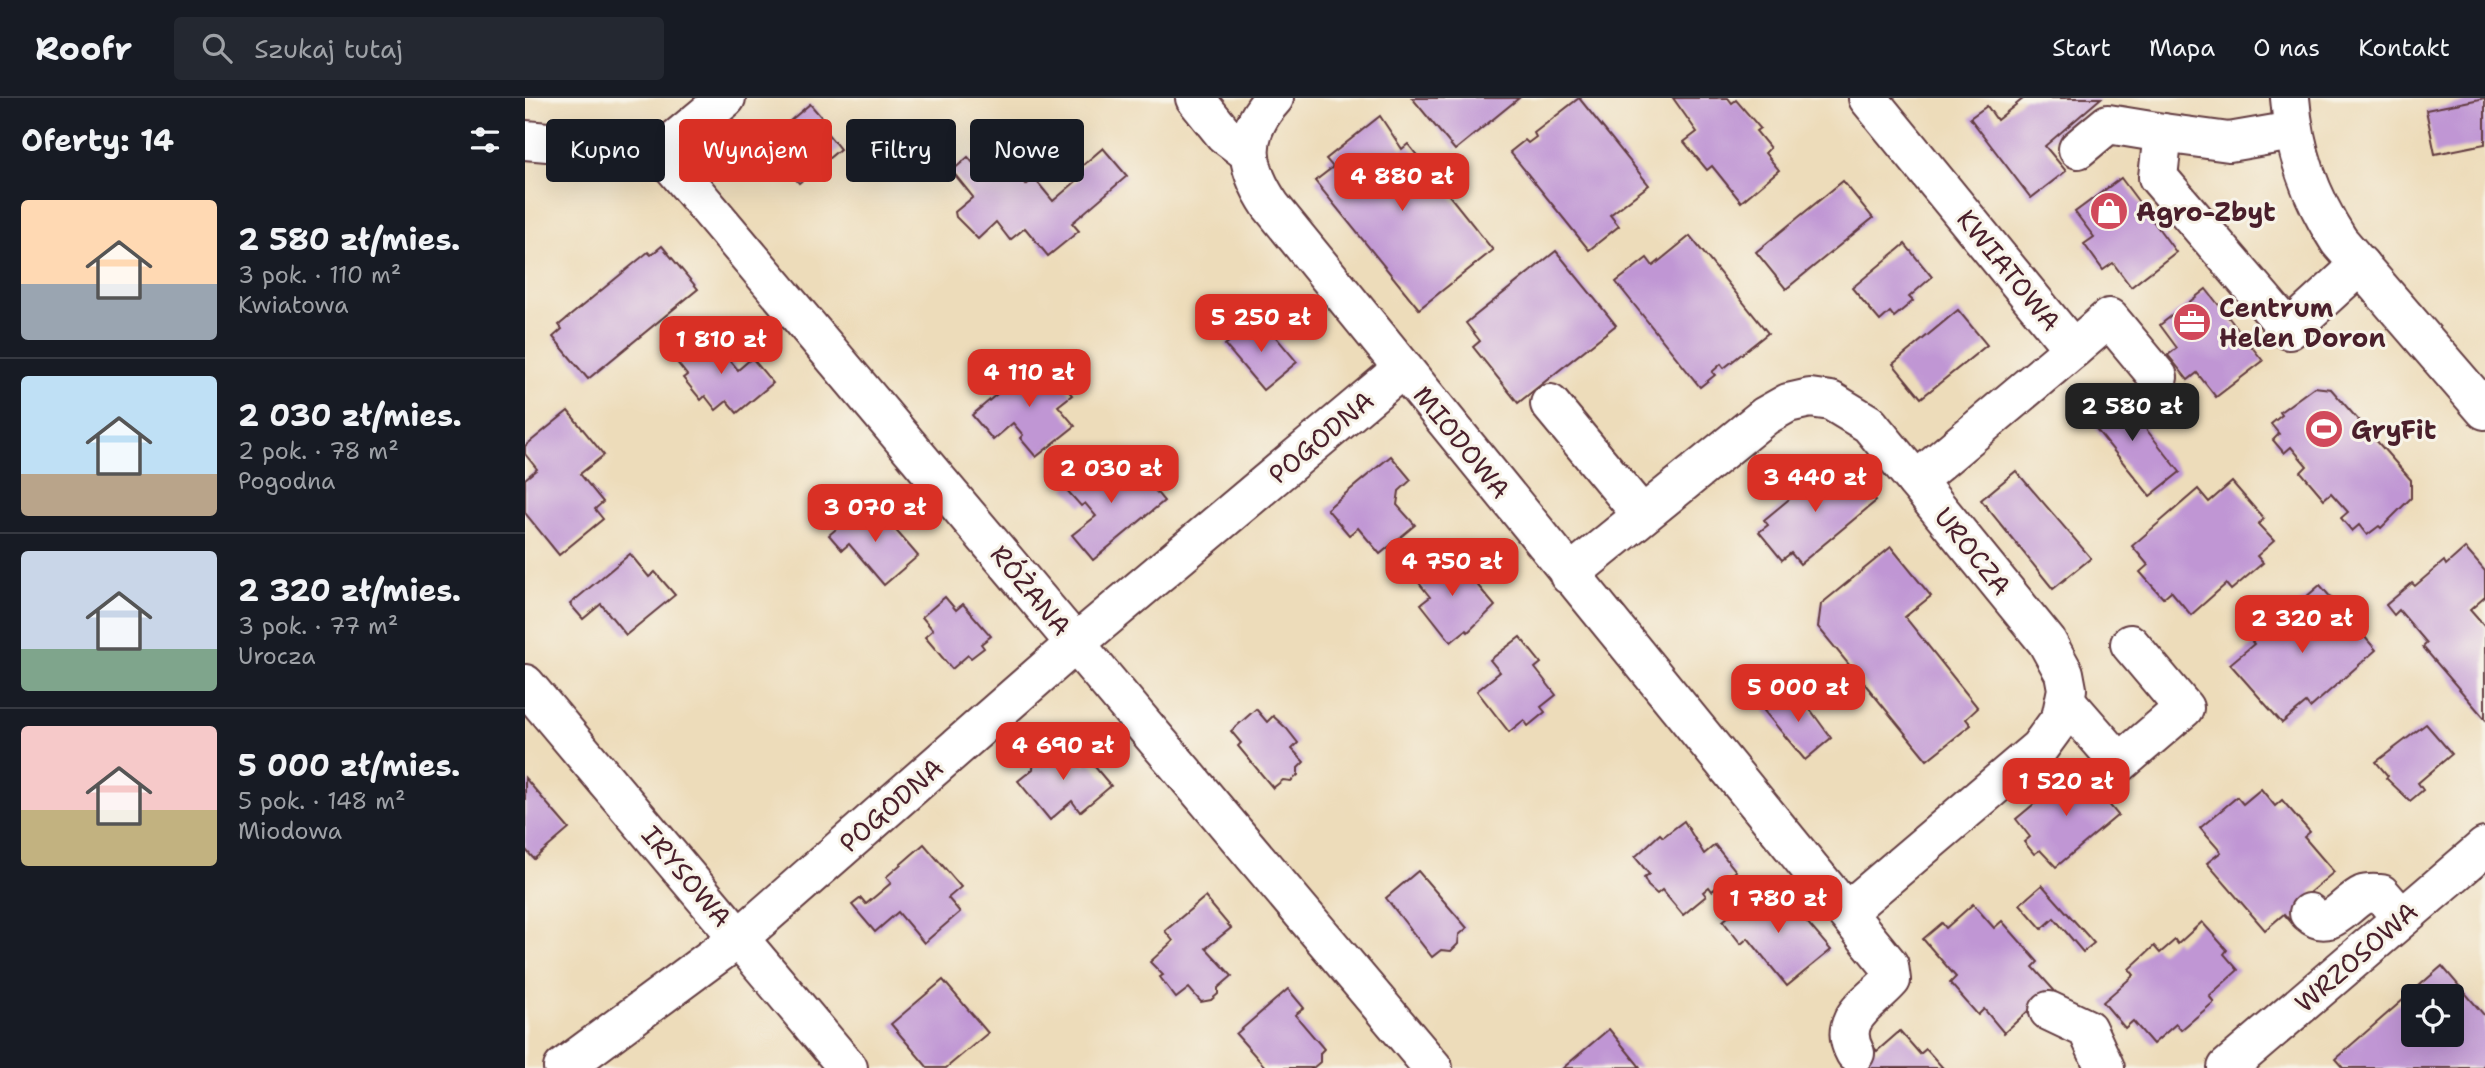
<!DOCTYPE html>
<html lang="pl">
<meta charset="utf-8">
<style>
body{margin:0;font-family:"Shantell Sans",sans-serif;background:#242831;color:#f1f3f6;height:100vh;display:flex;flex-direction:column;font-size:26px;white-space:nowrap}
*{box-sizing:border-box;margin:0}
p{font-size:23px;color:#9ea1a6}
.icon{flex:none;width:38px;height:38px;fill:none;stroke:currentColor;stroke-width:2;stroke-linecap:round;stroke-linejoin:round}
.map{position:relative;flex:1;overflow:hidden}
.side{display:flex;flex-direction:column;background:#171b24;width:525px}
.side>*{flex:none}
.guide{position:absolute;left:21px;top:21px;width:665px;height:63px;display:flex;gap:14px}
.controls{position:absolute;left:1876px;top:886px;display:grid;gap:14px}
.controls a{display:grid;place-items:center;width:63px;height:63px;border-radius:7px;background:#171b24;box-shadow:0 7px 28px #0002;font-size:35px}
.price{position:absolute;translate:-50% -60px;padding:0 16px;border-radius:14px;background:#d93025;color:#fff;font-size:23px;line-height:46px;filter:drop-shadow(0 2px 4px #0008)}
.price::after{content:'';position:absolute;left:50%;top:42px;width:21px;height:16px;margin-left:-10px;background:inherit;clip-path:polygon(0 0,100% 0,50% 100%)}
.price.active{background:#222;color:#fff}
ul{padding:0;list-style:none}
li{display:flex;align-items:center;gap:21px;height:175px;padding:0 21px}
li+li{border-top:2px solid #363941}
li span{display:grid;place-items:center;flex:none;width:196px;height:140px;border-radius:7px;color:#555}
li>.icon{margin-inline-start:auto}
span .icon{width:84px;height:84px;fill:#fffc;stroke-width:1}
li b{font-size:30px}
h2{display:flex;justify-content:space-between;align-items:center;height:84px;padding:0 21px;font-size:30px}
.tag{padding:0 24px;border-radius:7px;background:#171b24;box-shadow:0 7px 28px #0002;font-size:24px;line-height:63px}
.tag.active{background:#d93025;color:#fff}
header{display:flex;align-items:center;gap:42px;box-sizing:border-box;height:98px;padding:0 35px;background:#171b24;border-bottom:2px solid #363941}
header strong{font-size:33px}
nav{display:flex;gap:38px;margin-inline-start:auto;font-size:24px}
.search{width:490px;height:63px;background:#242831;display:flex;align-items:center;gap:18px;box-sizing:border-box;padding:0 24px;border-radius:7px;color:#9ea1a6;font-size:26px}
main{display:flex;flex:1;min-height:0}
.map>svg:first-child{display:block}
.building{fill:#c096d4;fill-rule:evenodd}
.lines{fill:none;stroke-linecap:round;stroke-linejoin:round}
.minor-casing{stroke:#623b40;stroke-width:42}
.minor{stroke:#fff;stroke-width:38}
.labels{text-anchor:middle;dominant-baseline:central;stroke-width:6;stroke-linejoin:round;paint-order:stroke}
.poi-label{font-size:26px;font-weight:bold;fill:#4a1f2b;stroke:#f7f3e8;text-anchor:start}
.street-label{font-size:26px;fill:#4a1f2b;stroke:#f7f3e8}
</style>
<header>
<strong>Roofr</strong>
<div class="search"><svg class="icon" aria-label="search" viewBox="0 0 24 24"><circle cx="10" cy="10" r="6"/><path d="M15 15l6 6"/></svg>Szukaj tutaj</div>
<nav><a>Start</a><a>Mapa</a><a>O nas</a><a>Kontakt</a></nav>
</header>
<main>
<section class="side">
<h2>Oferty: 14<svg class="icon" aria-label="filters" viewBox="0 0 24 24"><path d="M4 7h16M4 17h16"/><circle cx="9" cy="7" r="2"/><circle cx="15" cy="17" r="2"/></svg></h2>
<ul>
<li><span style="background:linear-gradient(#ffd9b3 60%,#9aa5b1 0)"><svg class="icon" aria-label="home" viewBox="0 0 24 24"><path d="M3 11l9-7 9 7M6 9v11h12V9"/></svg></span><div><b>2 580 zł/mies.</b><p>3 pok. · 110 m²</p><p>Kwiatowa</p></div></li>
<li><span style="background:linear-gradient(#bfe0f5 70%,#b9a48a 0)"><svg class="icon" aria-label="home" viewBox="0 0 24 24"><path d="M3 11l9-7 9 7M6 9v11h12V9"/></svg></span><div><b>2 030 zł/mies.</b><p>2 pok. · 78 m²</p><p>Pogodna</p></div></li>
<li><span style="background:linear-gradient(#c9d6e8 70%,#7fa58c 0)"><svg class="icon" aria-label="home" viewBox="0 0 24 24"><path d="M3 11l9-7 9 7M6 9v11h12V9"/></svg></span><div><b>2 320 zł/mies.</b><p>3 pok. · 77 m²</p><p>Urocza</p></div></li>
<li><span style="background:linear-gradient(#f6c9c9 60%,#c2b280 0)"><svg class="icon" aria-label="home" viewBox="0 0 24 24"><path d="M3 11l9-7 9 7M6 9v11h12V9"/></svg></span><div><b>5 000 zł/mies.</b><p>5 pok. · 148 m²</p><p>Miodowa</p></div></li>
</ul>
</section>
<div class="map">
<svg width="1960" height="970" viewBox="0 0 1960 970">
<rect width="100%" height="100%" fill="#f7f3e8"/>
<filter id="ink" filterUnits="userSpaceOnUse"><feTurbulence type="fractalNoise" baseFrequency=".0143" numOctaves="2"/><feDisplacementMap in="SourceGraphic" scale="14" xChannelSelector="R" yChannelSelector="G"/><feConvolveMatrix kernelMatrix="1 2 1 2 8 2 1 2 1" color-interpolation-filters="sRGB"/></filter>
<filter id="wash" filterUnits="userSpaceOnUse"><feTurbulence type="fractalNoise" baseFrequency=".00686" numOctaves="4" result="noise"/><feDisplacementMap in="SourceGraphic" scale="28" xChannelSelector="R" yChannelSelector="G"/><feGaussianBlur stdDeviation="1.57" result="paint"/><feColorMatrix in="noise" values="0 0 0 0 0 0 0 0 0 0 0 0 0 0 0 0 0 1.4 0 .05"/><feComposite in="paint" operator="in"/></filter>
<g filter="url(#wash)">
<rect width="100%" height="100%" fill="#eddcba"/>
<g id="blocks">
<g class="building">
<path d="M 887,0 L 994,0 L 930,52 Z"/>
<path d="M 1054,0 L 1124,87 L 1085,117 L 1094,128 L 1064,152 L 985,54 L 1000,42 L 1003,45 L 1011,39 L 1009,35 Z"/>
<path d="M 1148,0 L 1203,0 L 1207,5 L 1211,2 L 1235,30 L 1231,33 L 1245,50 L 1240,55 L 1254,72 L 1216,104 L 1187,68 L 1182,72 L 1159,44 L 1172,34 Z"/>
<path d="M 1499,0 L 1576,0 L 1520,48 L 1541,73 L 1506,100 L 1445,20 L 1462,8 L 1472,22 Z"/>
<path d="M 1960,0 L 1960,46 L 1910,56 L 1901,12 Z"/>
<path d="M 285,6 L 298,21 L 294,25 L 315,51 L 274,85 L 255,63 L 249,67 L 234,49 Z"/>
<path d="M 855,18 L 877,51 L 883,46 L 968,152 L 894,211 L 790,83 L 808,69 L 801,61 Z"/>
<path d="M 578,50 L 602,78 L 547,125 L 554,133 L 523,158 L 500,130 L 485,142 L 471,124 L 453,141 L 431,119 L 430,114 L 448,99 L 427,73 L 443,59 L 454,72 L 474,55 L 501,87 L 509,80 L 528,103 L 555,80 L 550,74 Z"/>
<path d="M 1596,80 L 1651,154 L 1606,189 L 1588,165 L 1578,172 L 1559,146 L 1569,139 L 1550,114 Z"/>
<path d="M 1318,83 L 1348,120 L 1261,191 L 1231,154 Z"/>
<path d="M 1165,138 L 1243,235 L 1199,270 L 1196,266 L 1187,274 L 1190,277 L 1175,289 L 1091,184 L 1122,160 L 1128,168 Z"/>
<path d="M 1380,146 L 1407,179 L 1384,199 L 1388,203 L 1369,219 L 1365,214 L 1355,223 L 1327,190 Z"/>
<path d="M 137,148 L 173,191 L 63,281 L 28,239 L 37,231 L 34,227 L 123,154 L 126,157 Z"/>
<path d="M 1031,153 L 1091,227 L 993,305 L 948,249 L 955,243 L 941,225 Z"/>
<path d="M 1681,191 L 1738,263 L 1691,299 L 1672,275 L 1663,282 L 1643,257 L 1652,250 L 1635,227 Z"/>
<path d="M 1433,212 L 1462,247 L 1396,300 L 1368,266 Z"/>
<path d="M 734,219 L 772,264 L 738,292 L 700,247 Z"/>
<path d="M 183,235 L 213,272 L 227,260 L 248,285 L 212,315 L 202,303 L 191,312 L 180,298 L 176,302 L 158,280 L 162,277 L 151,263 L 172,241 Z"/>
<path d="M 516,259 L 547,297 L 533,308 L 550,328 L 511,359 L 495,340 L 498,337 L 488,325 L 468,342 L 447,317 Z"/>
<path d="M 1789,289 L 1806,291 L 1886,382 L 1886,400 L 1856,430 L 1854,428 L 1842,437 L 1834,427 L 1827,433 L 1816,420 L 1823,414 L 1806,395 L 1799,401 L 1776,374 L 1782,368 L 1766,349 L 1759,355 L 1748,342 L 1754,336 L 1746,326 L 1757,317 L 1755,314 Z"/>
<path d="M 1590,292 L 1655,374 L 1625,398 L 1559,316 Z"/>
<path d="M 43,313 L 79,357 L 55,376 L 78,404 L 70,411 L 78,421 L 34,457 L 0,415 L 0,381 L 12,371 L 0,356 L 0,348 Z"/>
<path d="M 866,358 L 886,382 L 874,393 L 872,407 L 890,427 L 855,456 L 833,430 L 824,437 L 802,411 Z"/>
<path d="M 576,360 L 593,380 L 609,367 L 639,403 L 568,462 L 547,437 L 571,418 L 560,405 L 556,408 L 540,390 Z"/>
<path d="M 1310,363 L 1337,395 L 1342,391 L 1351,403 L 1275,466 L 1266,455 L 1257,462 L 1234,434 L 1243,427 L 1239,422 Z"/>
<path d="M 1491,373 L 1566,460 L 1528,491 L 1456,402 Z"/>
<path d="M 1707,384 L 1739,421 L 1733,426 L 1749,443 L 1732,458 L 1738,465 L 1706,492 L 1701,486 L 1666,517 L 1646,493 L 1638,500 L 1615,474 L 1623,467 L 1607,448 L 1673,391 L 1684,404 Z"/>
<path d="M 336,410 L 347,423 L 356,415 L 393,458 L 359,487 L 324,446 L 317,452 L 304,437 Z"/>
<path d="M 1366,449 L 1406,498 L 1380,519 L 1453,610 L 1441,621 L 1446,627 L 1402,662 L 1293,529 L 1296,506 Z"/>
<path d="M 1940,450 L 1960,473 L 1960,499 L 1945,512 L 1960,529 L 1960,621 L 1898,549 L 1902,545 L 1874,512 L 1869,517 L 1861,507 L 1887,485 L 1890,488 L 1919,463 L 1921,467 Z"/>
<path d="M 105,456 L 124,479 L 130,474 L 150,497 L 101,537 L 76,506 L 58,521 L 45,506 Z"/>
<path d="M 912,456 L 930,479 L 939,471 L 970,508 L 943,534 L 941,532 L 926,544 L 896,506 L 905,499 L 887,476 Z"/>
<path d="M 1795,487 L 1851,552 L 1785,610 L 1781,605 L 1757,625 L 1705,566 L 1729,546 L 1723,539 L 1755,511 L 1760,517 Z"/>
<path d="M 420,499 L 431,512 L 438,506 L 466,538 L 456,546 L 459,550 L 446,560 L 443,557 L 427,571 L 400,539 L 408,532 L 397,519 Z"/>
<path d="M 995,539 L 1016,565 L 1010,570 L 1031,597 L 1016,609 L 1020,614 L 1003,628 L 999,622 L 984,634 L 952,593 L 975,574 L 965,562 Z"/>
<path d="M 1265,592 L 1276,604 L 1279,603 L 1306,640 L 1280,662 L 1239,613 Z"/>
<path d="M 731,611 L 742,624 L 748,618 L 762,631 L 773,645 L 767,651 L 779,664 L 773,670 L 773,677 L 766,683 L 758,682 L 748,690 L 713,648 L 716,645 L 706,633 Z"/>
<path d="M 1901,626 L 1927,656 L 1893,685 L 1898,692 L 1885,703 L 1861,680 L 1863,678 L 1851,664 Z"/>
<path d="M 539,645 L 559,668 L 565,663 L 586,688 L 555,714 L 547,703 L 525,722 L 493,683 L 508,671 L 509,663 L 517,656 L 524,657 Z"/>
<path d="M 1553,669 L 1593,717 L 1531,769 L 1515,752 L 1509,756 L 1499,744 L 1505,739 L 1491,721 Z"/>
<path d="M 0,680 L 44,731 L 9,761 L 0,751 Z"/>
<path d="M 1736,691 L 1750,708 L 1757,702 L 1785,734 L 1779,739 L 1809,774 L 1785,794 L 1792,802 L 1766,824 L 1759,816 L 1740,832 L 1682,765 L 1696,754 L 1675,730 L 1712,699 L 1718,706 Z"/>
<path d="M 1159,723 L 1179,756 L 1190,747 L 1211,773 L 1187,793 L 1184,789 L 1178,794 L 1181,798 L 1158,817 L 1137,792 L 1132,796 L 1123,788 L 1119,780 L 1124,776 L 1110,759 L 1135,736 L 1138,739 Z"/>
<path d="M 399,746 L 436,789 L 423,800 L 435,814 L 399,845 L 373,814 L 350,834 L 327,807 L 336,800 L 341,806 L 366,785 L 361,779 Z"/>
<path d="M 893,773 L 942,830 L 934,837 L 933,846 L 926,853 L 916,852 L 907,859 L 861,800 Z"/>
<path d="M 1517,787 L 1569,845 L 1558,854 L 1529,820 L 1517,831 L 1495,806 Z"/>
<path d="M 1241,788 L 1257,809 L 1264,803 L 1306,852 L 1262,888 L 1223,840 L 1216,846 L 1198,823 Z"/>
<path d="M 680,799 L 706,830 L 681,850 L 707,878 L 693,890 L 693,896 L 686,902 L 676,904 L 664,890 L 651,900 L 635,879 L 638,877 L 625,864 L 648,843 L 640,833 Z"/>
<path d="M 1448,806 L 1469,830 L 1477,823 L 1513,864 L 1508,869 L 1535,899 L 1510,922 L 1502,914 L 1479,935 L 1459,911 L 1453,917 L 1425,885 L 1431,879 L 1398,841 L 1417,825 L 1421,830 Z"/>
<path d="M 1677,824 L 1702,852 L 1699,856 L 1713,872 L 1684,898 L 1689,904 L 1656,932 L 1651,926 L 1628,946 L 1608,923 L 1600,930 L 1578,904 L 1609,877 L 1604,871 L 1629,848 L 1635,855 L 1650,842 L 1653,846 Z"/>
<path d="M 1917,868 L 1960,918 L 1960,966 L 1956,970 L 1818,970 L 1810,961 ZM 1888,898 L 1927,898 L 1927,936 L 1888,936 Z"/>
<path d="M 418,882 L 463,935 L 421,970 L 403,970 L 366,926 Z"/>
<path d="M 763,891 L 779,910 L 770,917 L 799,951 L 795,955 L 795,964 L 788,970 L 741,970 L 711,936 Z"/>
<path d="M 1084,931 L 1115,969 L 1038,970 Z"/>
<path d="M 1375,933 L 1395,956 L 1401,951 L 1418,970 L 1320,970 L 1345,945 L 1352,953 Z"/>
</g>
</g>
</g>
<g filter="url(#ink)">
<use href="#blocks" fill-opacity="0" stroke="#623b40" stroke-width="2"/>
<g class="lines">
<defs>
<g id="minor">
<path d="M 670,0 L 699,36 L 724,55"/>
<path d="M 749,0 C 715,37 719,68 746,108 L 1364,867 L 1366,882 C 1346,905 1311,920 1330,955"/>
<path d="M 1343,0 L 1548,251 L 1391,383"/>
<path d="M 1765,0 C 1769,53 1785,98 1814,143 L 1960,312"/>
<path d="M 1768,33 L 1704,44 L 1638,35 L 1633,79 L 1764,232 L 1835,167"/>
<path d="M 0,42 L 136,54 L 908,970"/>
<path d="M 1553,51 L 1583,26 L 1638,35"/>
<path d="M 136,54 L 201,0"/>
<path d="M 1548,251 L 1584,220 L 1633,279"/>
<path d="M 1025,306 L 1117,417"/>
<path d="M 1044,477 L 1240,318 L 1263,305 L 1285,300 L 1306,303 L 1344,326 L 1391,383 L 1522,544 L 1539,575 L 1542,591 L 1536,620 L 1514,650 L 1321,814"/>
<path d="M 0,586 L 323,970"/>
<path d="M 1541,603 L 1595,665 L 1659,610 L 1605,546"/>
<path d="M 1784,815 C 1806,835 1820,805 1838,797 C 1843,795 1851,796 1856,796 L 1877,820"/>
<path d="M 1524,913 L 1562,931 L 1580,970"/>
<path d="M 38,970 L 214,840 L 551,545 L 877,271"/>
<path d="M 1702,970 L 1960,749"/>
</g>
</defs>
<use href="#minor" class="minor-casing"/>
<use href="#minor" class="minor"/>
</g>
</g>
<defs>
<symbol id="shop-disc" viewBox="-11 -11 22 22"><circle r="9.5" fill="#d1495b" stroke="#f7f3e8"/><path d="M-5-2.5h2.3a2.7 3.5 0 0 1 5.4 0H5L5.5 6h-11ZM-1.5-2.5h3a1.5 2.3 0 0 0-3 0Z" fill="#fff"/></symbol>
<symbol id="office-disc" viewBox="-11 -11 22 22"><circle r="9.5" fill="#d1495b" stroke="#f7f3e8"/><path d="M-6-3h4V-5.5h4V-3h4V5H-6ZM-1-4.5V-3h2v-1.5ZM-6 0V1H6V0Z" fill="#fff"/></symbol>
<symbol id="stadium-disc" viewBox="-11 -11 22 22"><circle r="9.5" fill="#d1495b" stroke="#f7f3e8"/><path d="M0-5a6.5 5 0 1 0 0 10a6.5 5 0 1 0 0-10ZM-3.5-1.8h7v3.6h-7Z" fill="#fff"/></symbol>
</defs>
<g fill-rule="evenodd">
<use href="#shop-disc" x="1562" y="91" width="44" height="44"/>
<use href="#office-disc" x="1645" y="202" width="44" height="44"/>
<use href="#stadium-disc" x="1777" y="309" width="44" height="44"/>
</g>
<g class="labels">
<g class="poi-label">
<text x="1611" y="113">Agro-Zbyt</text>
<text x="1694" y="209">Centrum<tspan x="1694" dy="30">Helen Doron</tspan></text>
<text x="1826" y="331">GryFit</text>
</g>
<g class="street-label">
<text transform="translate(1484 172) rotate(51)">KWIATOWA</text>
<text transform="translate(796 339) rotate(-40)">POGODNA</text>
<text transform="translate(937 344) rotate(51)">MIODOWA</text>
<text transform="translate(1448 453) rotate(51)">UROCZA</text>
<text transform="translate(506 492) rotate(50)">RÓŻANA</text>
<text transform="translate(366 707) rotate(-41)">POGODNA</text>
<text transform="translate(162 778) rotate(50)">IRYSOWA</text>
<text transform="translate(1831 859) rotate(-41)">WRZOSOWA</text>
</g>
</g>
</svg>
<div class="controls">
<a><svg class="icon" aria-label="locate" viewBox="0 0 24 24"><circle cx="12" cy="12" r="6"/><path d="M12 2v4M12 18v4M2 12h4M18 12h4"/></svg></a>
</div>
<b class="price" style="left:877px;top:115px">4 880 zł</b>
<b class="price" style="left:736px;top:256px">5 250 zł</b>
<b class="price" style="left:196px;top:278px">1 810 zł</b>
<b class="price" style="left:504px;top:311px">4 110 zł</b>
<b class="price active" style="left:1607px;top:345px">2 580 zł</b>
<b class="price" style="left:586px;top:407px">2 030 zł</b>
<b class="price" style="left:1290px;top:416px">3 440 zł</b>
<b class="price" style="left:350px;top:446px">3 070 zł</b>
<b class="price" style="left:927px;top:500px">4 750 zł</b>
<b class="price" style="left:1777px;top:557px">2 320 zł</b>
<b class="price" style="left:1273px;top:626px">5 000 zł</b>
<b class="price" style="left:538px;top:684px">4 690 zł</b>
<b class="price" style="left:1541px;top:720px">1 520 zł</b>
<b class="price" style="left:1253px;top:837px">1 780 zł</b>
<div class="guide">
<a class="tag">Kupno</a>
<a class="tag active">Wynajem</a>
<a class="tag">Filtry</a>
<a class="tag">Nowe</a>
</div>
</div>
</main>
